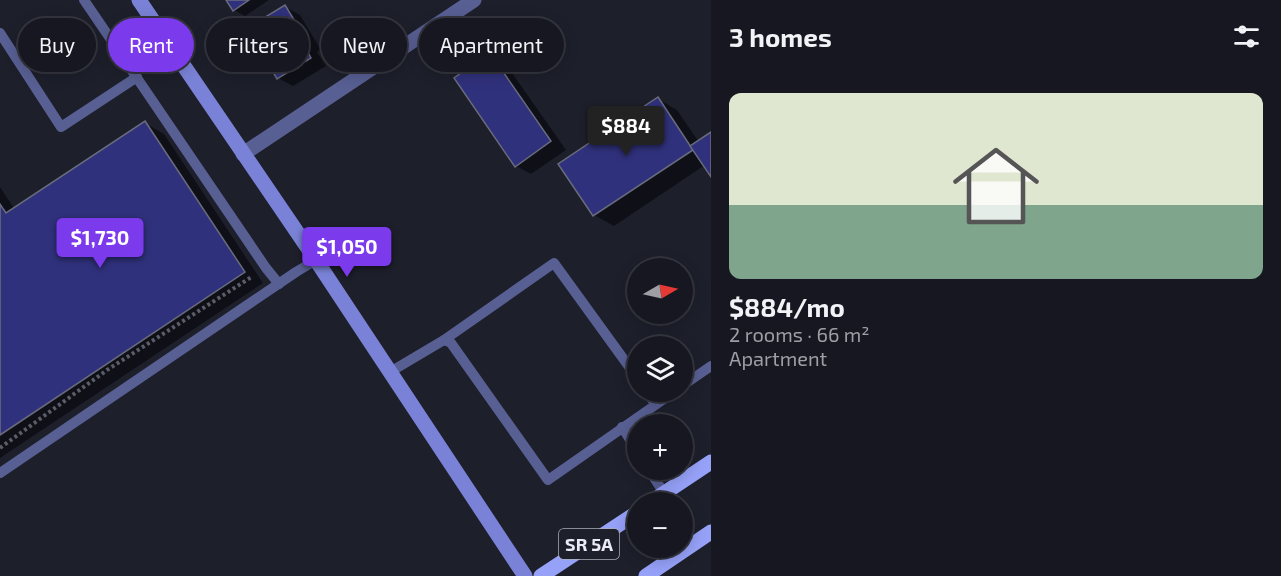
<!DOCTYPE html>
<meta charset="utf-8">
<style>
body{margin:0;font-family:"Exo 2",sans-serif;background:#1f2029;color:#f1f3f6;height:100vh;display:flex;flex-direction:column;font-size:22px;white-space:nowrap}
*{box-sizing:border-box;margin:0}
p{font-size:20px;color:#9e9fa5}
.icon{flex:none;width:33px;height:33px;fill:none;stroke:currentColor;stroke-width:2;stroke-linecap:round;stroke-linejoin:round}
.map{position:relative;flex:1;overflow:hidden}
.panel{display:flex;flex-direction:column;background:#161720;width:570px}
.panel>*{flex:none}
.hud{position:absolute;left:18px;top:18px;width:570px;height:54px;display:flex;gap:12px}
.needle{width:39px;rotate:81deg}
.tools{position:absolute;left:627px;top:258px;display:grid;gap:12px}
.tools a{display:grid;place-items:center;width:66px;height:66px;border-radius:50%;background:#161720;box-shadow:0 3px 15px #0003,0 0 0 2px #35363e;font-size:30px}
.price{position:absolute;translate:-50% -51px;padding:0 14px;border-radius:6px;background:#7c3aed;color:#fff;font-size:20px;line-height:39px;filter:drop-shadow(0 2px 3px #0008)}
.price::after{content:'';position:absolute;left:50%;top:36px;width:18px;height:14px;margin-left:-9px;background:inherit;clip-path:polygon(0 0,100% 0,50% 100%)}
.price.current{background:#222;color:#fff}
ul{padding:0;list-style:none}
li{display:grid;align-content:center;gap:12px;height:318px;padding:0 18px}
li+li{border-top:2px solid #35363e}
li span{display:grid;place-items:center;height:186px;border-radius:12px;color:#555}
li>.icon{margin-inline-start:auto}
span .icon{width:108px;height:108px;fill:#fffc;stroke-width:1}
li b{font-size:26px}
h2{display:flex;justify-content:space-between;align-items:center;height:72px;padding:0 18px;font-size:26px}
.chip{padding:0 21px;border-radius:27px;background:#161720;box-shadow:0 3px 15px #0003,0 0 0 2px #35363e;font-size:21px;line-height:54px}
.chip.current{background:#7c3aed;color:#fff}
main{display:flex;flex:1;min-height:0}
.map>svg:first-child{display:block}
.shadow{fill:#0007}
.building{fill:#30317c;stroke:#696c7c;stroke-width:1.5}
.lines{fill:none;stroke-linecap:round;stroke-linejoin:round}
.path{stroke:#5b5d68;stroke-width:4;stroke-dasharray:3 3;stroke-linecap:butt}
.lane{stroke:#585f93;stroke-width:10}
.street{stroke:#585f93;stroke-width:15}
.secondary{stroke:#7982d6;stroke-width:15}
.primary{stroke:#96a1f8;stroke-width:15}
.labels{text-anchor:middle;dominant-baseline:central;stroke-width:6;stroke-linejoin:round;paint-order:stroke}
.shield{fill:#1d1f2b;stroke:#acaeb8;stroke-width:1.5}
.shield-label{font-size:18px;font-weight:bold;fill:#eaebf5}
</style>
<main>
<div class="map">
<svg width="711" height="576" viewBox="0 0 711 576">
<rect width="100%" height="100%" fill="#1d1f2b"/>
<g class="shadow">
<path d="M 228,0 L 269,0 L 245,16 L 234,10 Z"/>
<path d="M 285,7 L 300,15 L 321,50 L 317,52 L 326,66 L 293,86 L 278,78 Z"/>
<path d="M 490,54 L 505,63 L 566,150 L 531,174 L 516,166 Z"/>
<path d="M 658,99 L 677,110 L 699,142 L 711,134 L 711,174 L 705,165 L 614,226 L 594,215 Z"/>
<path d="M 145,123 L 164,134 L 263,283 L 0,458 L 0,187 L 15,210 Z"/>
</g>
<g class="building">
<path d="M 226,0 L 249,0 L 233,11 Z"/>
<path d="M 285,5 L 307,41 L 303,43 L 311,58 L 277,79 L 247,28 Z"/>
<path d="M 490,53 L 551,141 L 515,167 L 454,78 Z"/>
<path d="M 658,97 L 693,150 L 593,216 L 558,164 Z"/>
<path d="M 145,121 L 245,272 L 0,435 L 0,204 L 6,213 Z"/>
<path d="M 711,132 L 711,177 L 690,146 Z"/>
</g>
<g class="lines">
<path class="path" d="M 0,448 L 107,370 L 253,276"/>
<g class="lane">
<path d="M 84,0 L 266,268 L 279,284"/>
<path d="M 0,33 L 61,127 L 137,77"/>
<path d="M 444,340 L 554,263 L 638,379"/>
<path d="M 390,372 L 444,340 L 451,343 L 548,480 L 674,392"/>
<path d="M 682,386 L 711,366"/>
<path d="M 646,392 L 656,404"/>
<path d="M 622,427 L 638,452"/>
<path d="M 649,470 L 664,493"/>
<path d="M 0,473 L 296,272 L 316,260"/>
</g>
<path class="street" d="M 243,154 L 474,0"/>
<path class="secondary" d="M 139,0 L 316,260 L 525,576"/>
<g class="primary">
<path d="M 651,502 L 711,462"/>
<path d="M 541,576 L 638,512"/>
<path d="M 646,576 L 711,532"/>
</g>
</g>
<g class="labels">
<rect class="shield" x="559" y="529" width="60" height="30" rx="4.5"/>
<g class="shield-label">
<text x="589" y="544">SR 5A</text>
</g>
</g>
</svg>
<div class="tools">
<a><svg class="needle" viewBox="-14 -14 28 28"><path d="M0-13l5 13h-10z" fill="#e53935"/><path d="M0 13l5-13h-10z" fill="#9e9fa5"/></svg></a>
<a><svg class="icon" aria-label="layers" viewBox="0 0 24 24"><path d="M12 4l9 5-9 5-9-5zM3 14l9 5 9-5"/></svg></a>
<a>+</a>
<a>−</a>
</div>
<b class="price current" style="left:626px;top:157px">$884</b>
<b class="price" style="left:100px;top:269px">$1,730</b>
<b class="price" style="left:347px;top:278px">$1,050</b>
<div class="hud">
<a class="chip">Buy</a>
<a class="chip current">Rent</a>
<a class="chip">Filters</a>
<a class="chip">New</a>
<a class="chip">Apartment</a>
</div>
</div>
<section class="panel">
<h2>3 homes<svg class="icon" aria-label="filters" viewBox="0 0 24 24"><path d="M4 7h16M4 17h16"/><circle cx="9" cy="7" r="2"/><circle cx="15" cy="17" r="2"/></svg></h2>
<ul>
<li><span style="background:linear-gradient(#dfe7d0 60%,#7fa58c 0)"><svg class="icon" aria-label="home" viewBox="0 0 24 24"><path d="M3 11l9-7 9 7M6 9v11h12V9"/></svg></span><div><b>$884/mo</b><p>2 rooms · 66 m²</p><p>Apartment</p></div></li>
</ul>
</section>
</main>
